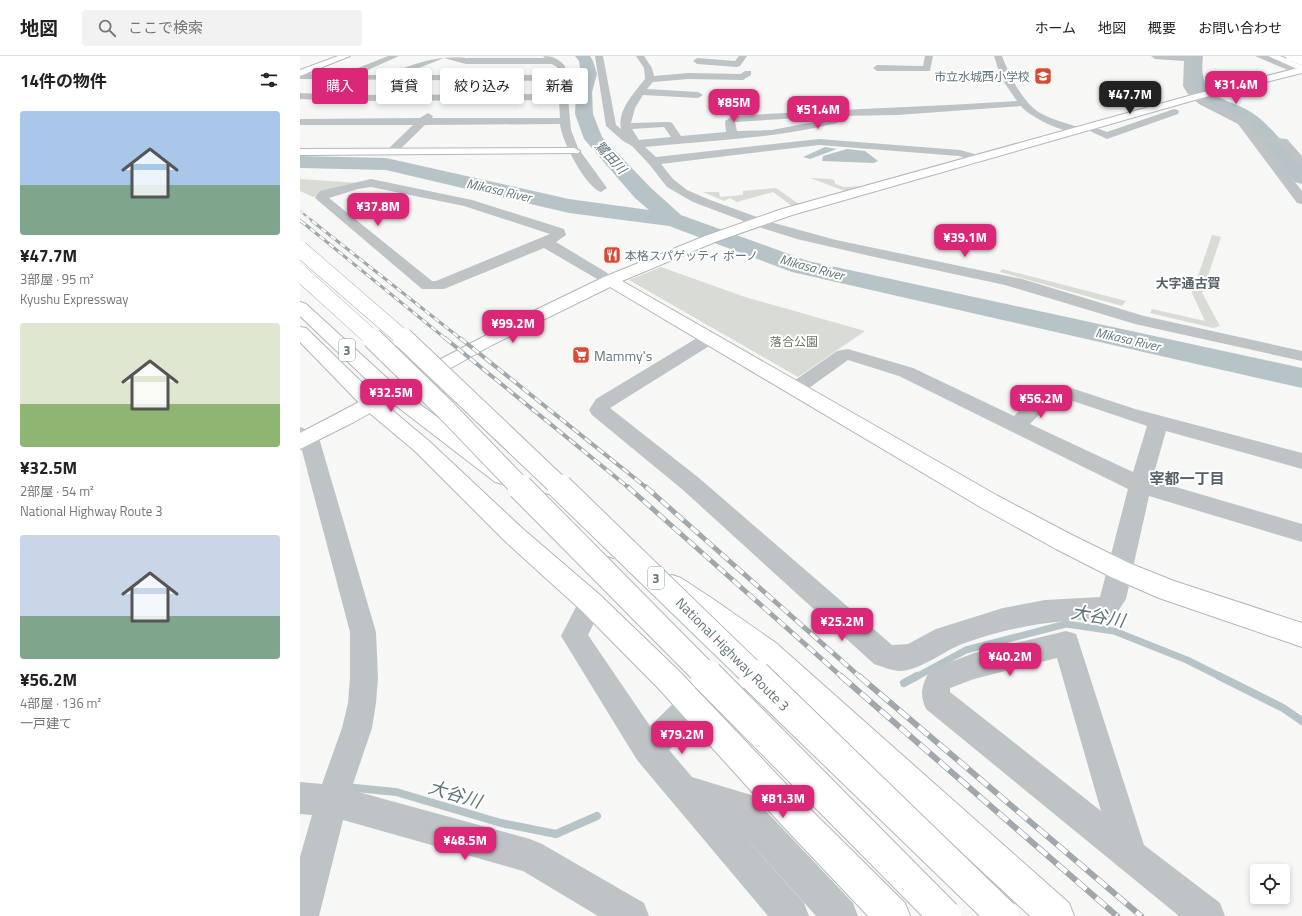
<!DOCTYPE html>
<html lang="ja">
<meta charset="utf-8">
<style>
body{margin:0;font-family:"Titillium Web","Noto Sans JP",sans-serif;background:#f2f2f2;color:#222;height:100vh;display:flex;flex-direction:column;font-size:15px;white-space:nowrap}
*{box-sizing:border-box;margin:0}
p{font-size:13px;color:#767676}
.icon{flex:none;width:22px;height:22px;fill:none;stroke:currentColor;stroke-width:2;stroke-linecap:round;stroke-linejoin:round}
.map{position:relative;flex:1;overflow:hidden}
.panel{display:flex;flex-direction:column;background:#fff;width:300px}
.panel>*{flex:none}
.banner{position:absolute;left:12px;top:12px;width:380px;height:36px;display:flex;gap:8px}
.buttons{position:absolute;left:950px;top:808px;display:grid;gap:8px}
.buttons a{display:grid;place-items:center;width:40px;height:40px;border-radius:4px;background:#fff;box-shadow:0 2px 6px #0003;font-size:20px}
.price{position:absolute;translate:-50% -34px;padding:0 9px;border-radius:8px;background:#db2777;color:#fff;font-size:13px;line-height:26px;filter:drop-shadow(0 1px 2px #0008)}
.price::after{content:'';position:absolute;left:50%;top:24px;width:12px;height:9px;margin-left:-6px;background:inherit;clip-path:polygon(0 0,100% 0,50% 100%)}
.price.selected{background:#222;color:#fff}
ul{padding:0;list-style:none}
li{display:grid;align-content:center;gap:8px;height:212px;padding:0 20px}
li span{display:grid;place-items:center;height:124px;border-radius:4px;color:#555}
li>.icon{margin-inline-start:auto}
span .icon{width:72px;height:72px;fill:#fffc;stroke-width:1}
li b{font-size:17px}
h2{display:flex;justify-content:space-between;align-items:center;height:48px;padding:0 20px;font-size:17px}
.tag{padding:0 14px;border-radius:4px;background:#fff;box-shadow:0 2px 6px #0003;font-size:14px;line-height:36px}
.tag.selected{background:#db2777;color:#fff}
header{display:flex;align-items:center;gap:24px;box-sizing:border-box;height:56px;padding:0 20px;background:#fff;border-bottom:1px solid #e0e0e0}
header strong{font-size:19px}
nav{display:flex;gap:22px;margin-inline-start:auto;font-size:14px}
.search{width:280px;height:36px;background:#f2f2f2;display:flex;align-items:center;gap:10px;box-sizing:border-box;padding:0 14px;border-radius:4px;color:#767676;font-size:15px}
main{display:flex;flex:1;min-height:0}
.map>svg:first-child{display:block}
.green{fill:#d8dcd4}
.water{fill:#b7c4c7}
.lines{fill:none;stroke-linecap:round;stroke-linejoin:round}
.stream-far1{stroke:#b7c4c7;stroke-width:7}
.stream{stroke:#b7c4c7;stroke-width:8}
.river{fill:#b7c4c7;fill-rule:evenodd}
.secondary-casing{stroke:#b1b7bb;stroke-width:2}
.highway-casing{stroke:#b2b7b9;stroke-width:2}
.street{fill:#bec3c6;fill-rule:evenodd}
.secondary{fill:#fff;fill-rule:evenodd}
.highway{fill:#fff;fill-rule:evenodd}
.rail-far4-casing{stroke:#a0a8ac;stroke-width:2}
.rail-far3-casing{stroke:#a0a8ac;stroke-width:3}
.rail-far2-casing{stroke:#a0a8ac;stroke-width:4}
.rail-far1-casing{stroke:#a0a8ac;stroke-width:5}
.rail-casing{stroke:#a0a8ac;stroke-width:6}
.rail-far4{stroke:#fff;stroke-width:1.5;stroke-dasharray:4;stroke-linecap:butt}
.rail-far3{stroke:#fff;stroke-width:2;stroke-dasharray:6;stroke-linecap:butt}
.rail-far2{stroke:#fff;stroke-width:2.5;stroke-dasharray:8;stroke-linecap:butt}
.rail-far1{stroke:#fff;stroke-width:3.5;stroke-dasharray:10;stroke-linecap:butt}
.rail{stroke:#fff;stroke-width:4.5;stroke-dasharray:13;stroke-linecap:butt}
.highway-bridge-far4-casing{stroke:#b2b7b9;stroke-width:10;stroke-linecap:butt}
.highway-bridge-far3-casing{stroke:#b2b7b9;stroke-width:17;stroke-linecap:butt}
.highway-bridge-far2-casing{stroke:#b2b7b9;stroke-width:22;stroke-linecap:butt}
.highway-bridge-far1-casing{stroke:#b2b7b9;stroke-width:27;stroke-linecap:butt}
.highway-bridge-casing{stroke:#b2b7b9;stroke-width:34;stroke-linecap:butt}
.highway-bridge-far4{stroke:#fff;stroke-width:10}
.highway-bridge-far3{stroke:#fff;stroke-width:16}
.highway-bridge-far2{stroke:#fff;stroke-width:20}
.highway-bridge-far1{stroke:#fff;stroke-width:25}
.highway-bridge{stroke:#fff;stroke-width:32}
.labels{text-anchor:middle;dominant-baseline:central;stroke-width:4;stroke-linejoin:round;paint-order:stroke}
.far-poi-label{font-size:12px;fill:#64757e;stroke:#fff;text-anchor:end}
.far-park-label{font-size:12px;fill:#687663;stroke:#fff}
.far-water-label{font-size:13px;font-style:italic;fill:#5f7478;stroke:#fff}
.far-quarter-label{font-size:13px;font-weight:bold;fill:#566269;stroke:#fff}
.shield{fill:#fff;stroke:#929ea5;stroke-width:1}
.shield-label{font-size:13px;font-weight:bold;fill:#64757e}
.poi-label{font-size:14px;fill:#64757e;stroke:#fff;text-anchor:start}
.street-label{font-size:14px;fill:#64757e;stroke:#fff}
.neighbourhood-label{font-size:15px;font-weight:bold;fill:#566269;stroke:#fff}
.near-water-label{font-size:18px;font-style:italic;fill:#5f7478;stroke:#fff}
</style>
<header>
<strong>地図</strong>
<div class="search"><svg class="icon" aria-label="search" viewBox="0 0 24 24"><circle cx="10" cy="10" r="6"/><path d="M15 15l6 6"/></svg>ここで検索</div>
<nav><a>ホーム</a><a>地図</a><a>概要</a><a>お問い合わせ</a></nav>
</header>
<main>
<section class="panel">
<h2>14件の物件<svg class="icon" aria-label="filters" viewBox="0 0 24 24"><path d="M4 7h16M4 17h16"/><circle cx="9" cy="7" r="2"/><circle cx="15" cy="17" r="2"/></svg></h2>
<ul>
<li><span style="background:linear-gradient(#a9c7e8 60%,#7fa58c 0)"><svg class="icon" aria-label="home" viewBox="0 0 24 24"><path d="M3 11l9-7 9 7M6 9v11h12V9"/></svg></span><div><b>¥47.7M</b><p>3部屋 · 95 m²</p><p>Kyushu Expressway</p></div></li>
<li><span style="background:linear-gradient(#dfe7d0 65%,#8fb573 0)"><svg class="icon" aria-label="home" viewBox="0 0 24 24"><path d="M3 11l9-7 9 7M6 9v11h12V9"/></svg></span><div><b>¥32.5M</b><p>2部屋 · 54 m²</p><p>National Highway Route 3</p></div></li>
<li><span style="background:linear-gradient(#c9d6e8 65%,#7fa58c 0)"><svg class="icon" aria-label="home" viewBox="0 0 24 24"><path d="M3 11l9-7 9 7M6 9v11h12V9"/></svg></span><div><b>¥56.2M</b><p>4部屋 · 136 m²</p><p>一戸建て</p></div></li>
</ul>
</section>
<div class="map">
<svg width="1002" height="860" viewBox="0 0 1002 860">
<rect width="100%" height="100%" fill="#f7f7f5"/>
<g class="green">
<path d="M 510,122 L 529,123 L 534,124 L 535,128 L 544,131 L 565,130 L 545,135 Z"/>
<path d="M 0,123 L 59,127 L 13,141 L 0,135 Z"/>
<path d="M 476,132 L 499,148 L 492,150 L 473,136 L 437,146 L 430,142 L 424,145 L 403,136 L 419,136 L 420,141 L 443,139 L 443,135 Z"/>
<path d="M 912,179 L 921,181 L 902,237 L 920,270 L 913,272 L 850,257 L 852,253 L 905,265 L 892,237 Z"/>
<path d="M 361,211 L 445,241 L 565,275 L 498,321 L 329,224 Z"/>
<path d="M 702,213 L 826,245 L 822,250 L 700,216 Z"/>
</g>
<g class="water">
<path d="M 525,91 L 537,93 L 510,103 L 503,101 Z"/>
<path d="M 547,93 L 565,95 L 578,105 L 574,107 L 522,105 L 523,100 Z"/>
</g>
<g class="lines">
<path class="stream-far1" d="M 616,621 L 666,594 L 766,568 L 814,575 L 887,604 L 921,621"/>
<g class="stream">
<path d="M 919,620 L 983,652 L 1002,665"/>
<path d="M 604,627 L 617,620"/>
<path d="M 45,731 L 96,736 L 201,767 L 256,778 L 297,760"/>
</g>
<g class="river">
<path d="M 275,0 L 290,0 L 293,5 L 297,18 L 292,36 L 293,58 L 302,81 L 351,132 L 381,159 L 508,205 L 1002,312 L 1002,332 L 492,216 L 369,170 L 269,157 L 86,114 L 0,112 L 0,100 L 86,102 L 269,143 L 349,154 L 335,142 L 284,83 L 275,58 L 276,36 L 281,18 L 279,5 Z"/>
<path d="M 889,0 L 903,0 C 897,49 931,39 958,61 C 975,75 988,93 1002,109 L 1002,128 L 995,126 C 979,108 965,87 947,70 C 942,65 934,62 928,59 C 900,45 882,35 889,0 Z"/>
</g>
<defs>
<g id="secondary">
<path d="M 38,0 L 50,0 L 0,20 L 0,14 Z"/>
<path d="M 1002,11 L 1002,17 L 898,43 L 492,159 L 415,186 L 322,225 L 698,440 L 772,479 L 829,507 L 874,525 L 1002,567 L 1002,591 L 859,542 L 811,521 L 756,493 L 682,452 L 310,231 L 192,289 L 54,366 L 0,393 L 0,377 L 217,263 L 304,221 L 405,180 L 482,153 L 892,39 Z"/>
<path d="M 274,92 L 280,95 L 278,97 L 0,99 L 0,93 Z"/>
</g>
<g id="highway">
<path d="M 968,0 L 980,0 L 1002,9 L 1002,15 Z"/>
<path d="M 0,246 L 6,248 L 100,334 L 211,414 L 214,420 L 211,426 L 203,428 L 195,426 L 86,342 L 0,260 Z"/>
<path d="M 0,271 L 6,272 L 80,344 L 130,386 L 223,473 L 300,539 L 380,616 L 502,745 L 605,847 L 610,860 L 568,860 L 480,767 L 360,634 L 282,555 L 207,487 L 116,396 L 66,354 L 0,286 Z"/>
<path d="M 245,438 L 253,441 L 321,485 L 325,492 L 321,499 L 313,502 L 305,499 L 237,453 L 234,447 L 237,441 Z"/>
<path d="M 372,519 L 381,522 L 413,543 L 476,587 L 769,847 L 774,860 L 730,860 L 456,605 L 363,538 L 359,530 L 363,522 Z"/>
</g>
</defs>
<use href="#secondary" class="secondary-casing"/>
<use href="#highway" class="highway-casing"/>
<g class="street">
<path d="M 88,0 L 99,0 L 57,19 L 92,19 L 93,16 C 120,6 136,0 166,2 L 245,2 L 243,0 C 253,0 259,3 265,10 L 271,74 L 278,92 L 307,132 L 301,136 C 286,132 261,84 260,68 L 125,69 L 95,98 L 91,99 L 85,96 L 87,94 L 113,69 L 0,69 L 0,63 L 120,62 L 128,57 L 133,60 L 132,62 L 260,62 L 259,44 L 39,45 L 0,43 L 0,37 L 39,39 L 258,38 L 258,25 L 0,23 L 0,17 L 47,18 L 48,16 ZM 144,2 L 166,8 L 252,8 L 257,11 L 257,19 L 101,19 Z"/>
<path d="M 295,0 L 303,0 L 316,69 L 321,73 C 317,54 335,36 345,23 L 344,12 L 336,0 L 344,0 L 352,12 L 354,20 L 388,17 L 441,18 L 445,15 L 451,15 L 451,19 L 443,24 L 388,23 L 353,26 L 347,33 L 398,36 L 403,39 L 398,42 L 343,39 L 335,52 L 331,67 L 369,66 L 372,67 L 381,80 L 426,76 L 425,65 L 433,60 C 528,54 622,51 717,45 L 701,22 L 694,0 L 702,0 C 709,19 724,49 742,58 C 753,64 767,67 780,72 L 781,74 L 780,76 C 767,79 729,61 721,50 L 597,59 L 542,60 L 537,67 C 474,83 409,84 345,91 L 356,101 L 519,83 L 660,94 L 682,100 L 684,102 L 682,104 L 678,106 L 659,100 L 519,89 L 361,108 L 373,123 L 387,134 L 410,144 L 474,167 L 536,184 L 722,223 L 844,260 L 1002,295 L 1002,305 L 835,268 L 705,229 L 570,200 L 497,183 L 465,173 L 393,146 L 367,131 L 349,108 L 332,90 L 323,85 L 306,70 ZM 531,60 L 529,63 L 472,74 L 437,75 L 435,66 ZM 364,71 L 371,81 L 339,84 L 332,73 Z"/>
<path d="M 439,0 L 447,0 L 440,10 L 437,11 L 397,8 L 393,5 L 397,2 L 435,5 Z"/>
<path d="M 625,0 L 633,0 L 630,15 L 577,15 L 573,12 L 577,9 L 623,10 Z"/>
<path d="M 851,0 L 893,0 L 893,30 C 900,48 929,53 945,63 C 950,67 954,75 958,80 L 987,83 L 1002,100 L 1002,111 L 998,110 L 980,88 L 964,87 L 1002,135 L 1002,148 L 997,147 L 938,68 L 899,48 L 887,37 L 883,30 L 884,5 L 855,3 Z"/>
<path d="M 955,0 L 967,0 L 1001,13 L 1002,16 L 995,17 Z"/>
<path d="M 874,53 L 878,54 L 879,56 L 878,58 L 807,83 L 781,71 L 786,68 L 807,76 Z"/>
<path d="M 71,123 L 172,144 L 264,173 L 266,179 L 256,186 L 314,221 L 317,224 L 314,227 L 304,227 L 244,192 L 144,233 L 122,233 L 15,142 L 20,135 ZM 71,131 L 164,150 L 250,178 L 136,225 L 132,225 L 29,142 L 58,133 Z"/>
<path d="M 408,278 L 414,279 L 417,283 L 414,287 L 310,352 L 399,422 L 592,589 L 608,588 L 636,573 L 703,552 L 745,544 L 800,541 L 828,433 L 599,320 L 548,304 L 502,337 L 495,339 L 488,337 L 486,333 L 488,329 L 537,295 L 548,293 L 613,312 L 714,360 L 742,333 L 765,330 L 835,353 L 1002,397 L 1002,413 L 866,375 L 852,424 L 1002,468 L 1002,486 L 849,440 L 826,543 L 815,560 L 806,563 C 758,563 710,571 665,587 C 644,594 624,613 601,615 C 592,615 583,611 574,608 L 383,434 L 292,359 L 289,354 L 296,343 L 402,279 ZM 764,342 L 847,370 L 833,416 L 730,368 L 754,343 Z"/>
<path d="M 0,371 L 16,377 L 19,382 L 76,576 L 78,622 L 76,647 L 72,672 L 51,734 L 230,783 L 242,788 L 344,847 L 349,860 L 298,860 L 223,815 L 43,764 L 19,860 L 0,860 L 0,801 L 12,759 L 0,758 L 0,726 L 22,728 L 42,672 L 48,647 L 50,622 L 50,576 L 0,387 Z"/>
<path d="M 291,536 L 300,539 L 304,547 L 288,579 L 350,670 L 382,639 L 392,635 L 402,639 L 406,649 L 402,659 L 369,694 L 392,721 L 451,739 L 553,847 L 558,860 L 516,860 L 429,763 L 504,847 L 509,860 L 468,860 L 337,704 L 261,580 L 282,539 Z"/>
<path d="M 766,575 L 776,578 L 779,587 L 844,789 L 920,847 L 925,860 L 879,860 L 626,653 C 619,637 622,629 630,614 L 674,597 ZM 757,602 L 801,755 L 650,636 L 650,632 L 674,623 Z"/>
</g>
<use href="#secondary" class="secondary"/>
<use href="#highway" class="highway"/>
<defs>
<g id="rail-far4">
<path d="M 987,0 L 1002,4"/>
<path d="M 0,155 L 14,166"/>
<path d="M 0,164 L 2,166"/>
</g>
<g id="rail-far3">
<path d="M 1,165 L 146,283"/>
<path d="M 12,165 L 161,283"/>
</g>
<g id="rail-far2">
<path d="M 145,282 L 329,432"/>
<path d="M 160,282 L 347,432"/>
</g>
<g id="rail-far1">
<path d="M 328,431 L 542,621"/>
<path d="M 346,431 L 560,621"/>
</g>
<g id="rail">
<path d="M 541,620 L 817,860"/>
<path d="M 559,620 L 841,860"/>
</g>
</defs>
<use href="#rail-far4" class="rail-far4-casing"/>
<use href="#rail-far3" class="rail-far3-casing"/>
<use href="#rail-far2" class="rail-far2-casing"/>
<use href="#rail-far1" class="rail-far1-casing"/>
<use href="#rail" class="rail-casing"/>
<use href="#rail-far4" class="rail-far4"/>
<use href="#rail-far3" class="rail-far3"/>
<use href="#rail-far2" class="rail-far2"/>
<use href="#rail-far1" class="rail-far1"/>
<use href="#rail" class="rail"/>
<defs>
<path id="highway-bridge-far4" d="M 991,0 L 1002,4"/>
<g id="highway-bridge-far3">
<path d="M 0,193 L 104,283"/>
<path d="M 0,217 L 73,283"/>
</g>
<g id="highway-bridge-far2">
<path d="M 72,282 L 146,354 L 221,432"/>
<path d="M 103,282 L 261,432"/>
</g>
<g id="highway-bridge-far1">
<path d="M 220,431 L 408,621"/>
<path d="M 260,431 L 456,621"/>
</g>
<g id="highway-bridge">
<path d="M 407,620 L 645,860"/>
<path d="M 455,620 L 703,860"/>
</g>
</defs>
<use href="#highway-bridge-far4" class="highway-bridge-far4-casing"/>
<use href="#highway-bridge-far3" class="highway-bridge-far3-casing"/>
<use href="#highway-bridge-far2" class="highway-bridge-far2-casing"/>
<use href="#highway-bridge-far1" class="highway-bridge-far1-casing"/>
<use href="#highway-bridge" class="highway-bridge-casing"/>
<use href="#highway-bridge-far4" class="highway-bridge-far4"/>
<use href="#highway-bridge-far3" class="highway-bridge-far3"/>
<use href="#highway-bridge-far2" class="highway-bridge-far2"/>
<use href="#highway-bridge-far1" class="highway-bridge-far1"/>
<use href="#highway-bridge" class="highway-bridge"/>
</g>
<defs>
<symbol id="school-square" viewBox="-11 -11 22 22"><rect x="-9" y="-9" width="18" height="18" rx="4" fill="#d74b35" stroke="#fff"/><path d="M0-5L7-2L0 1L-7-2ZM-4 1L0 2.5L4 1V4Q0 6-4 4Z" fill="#fff"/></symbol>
<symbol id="restaurant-square" viewBox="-11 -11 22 22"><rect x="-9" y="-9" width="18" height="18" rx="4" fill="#d74b35" stroke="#fff"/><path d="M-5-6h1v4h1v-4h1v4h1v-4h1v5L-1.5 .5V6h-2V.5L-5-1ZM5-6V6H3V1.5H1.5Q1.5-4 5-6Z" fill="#fff"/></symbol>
<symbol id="supermarket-square" viewBox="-11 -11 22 22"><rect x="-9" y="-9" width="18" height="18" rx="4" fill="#d74b35" stroke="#fff"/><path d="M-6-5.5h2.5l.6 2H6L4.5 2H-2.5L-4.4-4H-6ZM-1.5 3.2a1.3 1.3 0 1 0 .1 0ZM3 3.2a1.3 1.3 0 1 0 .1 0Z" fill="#fff"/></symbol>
</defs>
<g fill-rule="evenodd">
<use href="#school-square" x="733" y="10" width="20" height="20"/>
<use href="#restaurant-square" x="302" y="189" width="20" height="20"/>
<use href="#supermarket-square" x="271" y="289" width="20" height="20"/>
</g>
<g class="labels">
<g class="far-poi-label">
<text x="730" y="20">市立水城西小学校</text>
<text x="325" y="199" text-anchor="start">本格スパゲッティ ボーノ</text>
</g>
<g class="far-park-label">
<text x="494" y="285">落合公園</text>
</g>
<g class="far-water-label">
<text transform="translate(311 101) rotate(47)">鷺田川</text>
<text transform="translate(199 134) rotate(13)">Mikasa River</text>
<text transform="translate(512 211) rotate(15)">Mikasa River</text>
<text transform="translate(828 283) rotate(13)">Mikasa River</text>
</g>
<g class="far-quarter-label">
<text x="888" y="227">大字通古賀</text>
</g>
<g class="shield">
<rect x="39" y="283" width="16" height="22" rx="3"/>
<rect x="348" y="511" width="16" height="22" rx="3"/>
</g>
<g class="shield-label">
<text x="47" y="294">3</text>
<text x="356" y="522">3</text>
</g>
<g class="poi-label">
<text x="294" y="299">Mammy's</text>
</g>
<g class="street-label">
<text transform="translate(433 598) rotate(45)">National Highway Route 3</text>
</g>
<g class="neighbourhood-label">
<text x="887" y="422">宰都一丁目</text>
</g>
<g class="near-water-label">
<text transform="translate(798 560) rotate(10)">大谷川</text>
<text transform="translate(155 738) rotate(17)">大谷川</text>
</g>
</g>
</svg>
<div class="buttons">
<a><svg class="icon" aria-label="locate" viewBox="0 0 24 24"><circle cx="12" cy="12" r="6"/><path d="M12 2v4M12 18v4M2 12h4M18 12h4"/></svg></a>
</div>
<b class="price" style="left:936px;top:49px">¥31.4M</b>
<b class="price selected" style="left:830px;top:59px">¥47.7M</b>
<b class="price" style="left:434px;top:67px">¥85M</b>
<b class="price" style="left:518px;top:74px">¥51.4M</b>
<b class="price" style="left:78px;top:171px">¥37.8M</b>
<b class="price" style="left:665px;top:202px">¥39.1M</b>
<b class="price" style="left:213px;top:288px">¥99.2M</b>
<b class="price" style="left:91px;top:357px">¥32.5M</b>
<b class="price" style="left:741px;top:363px">¥56.2M</b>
<b class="price" style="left:542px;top:586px">¥25.2M</b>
<b class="price" style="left:710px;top:621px">¥40.2M</b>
<b class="price" style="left:382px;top:699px">¥79.2M</b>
<b class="price" style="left:483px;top:763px">¥81.3M</b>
<b class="price" style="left:165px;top:805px">¥48.5M</b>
<div class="banner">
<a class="tag selected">購入</a>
<a class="tag">賃貸</a>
<a class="tag">絞り込み</a>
<a class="tag">新着</a>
</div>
</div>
</main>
